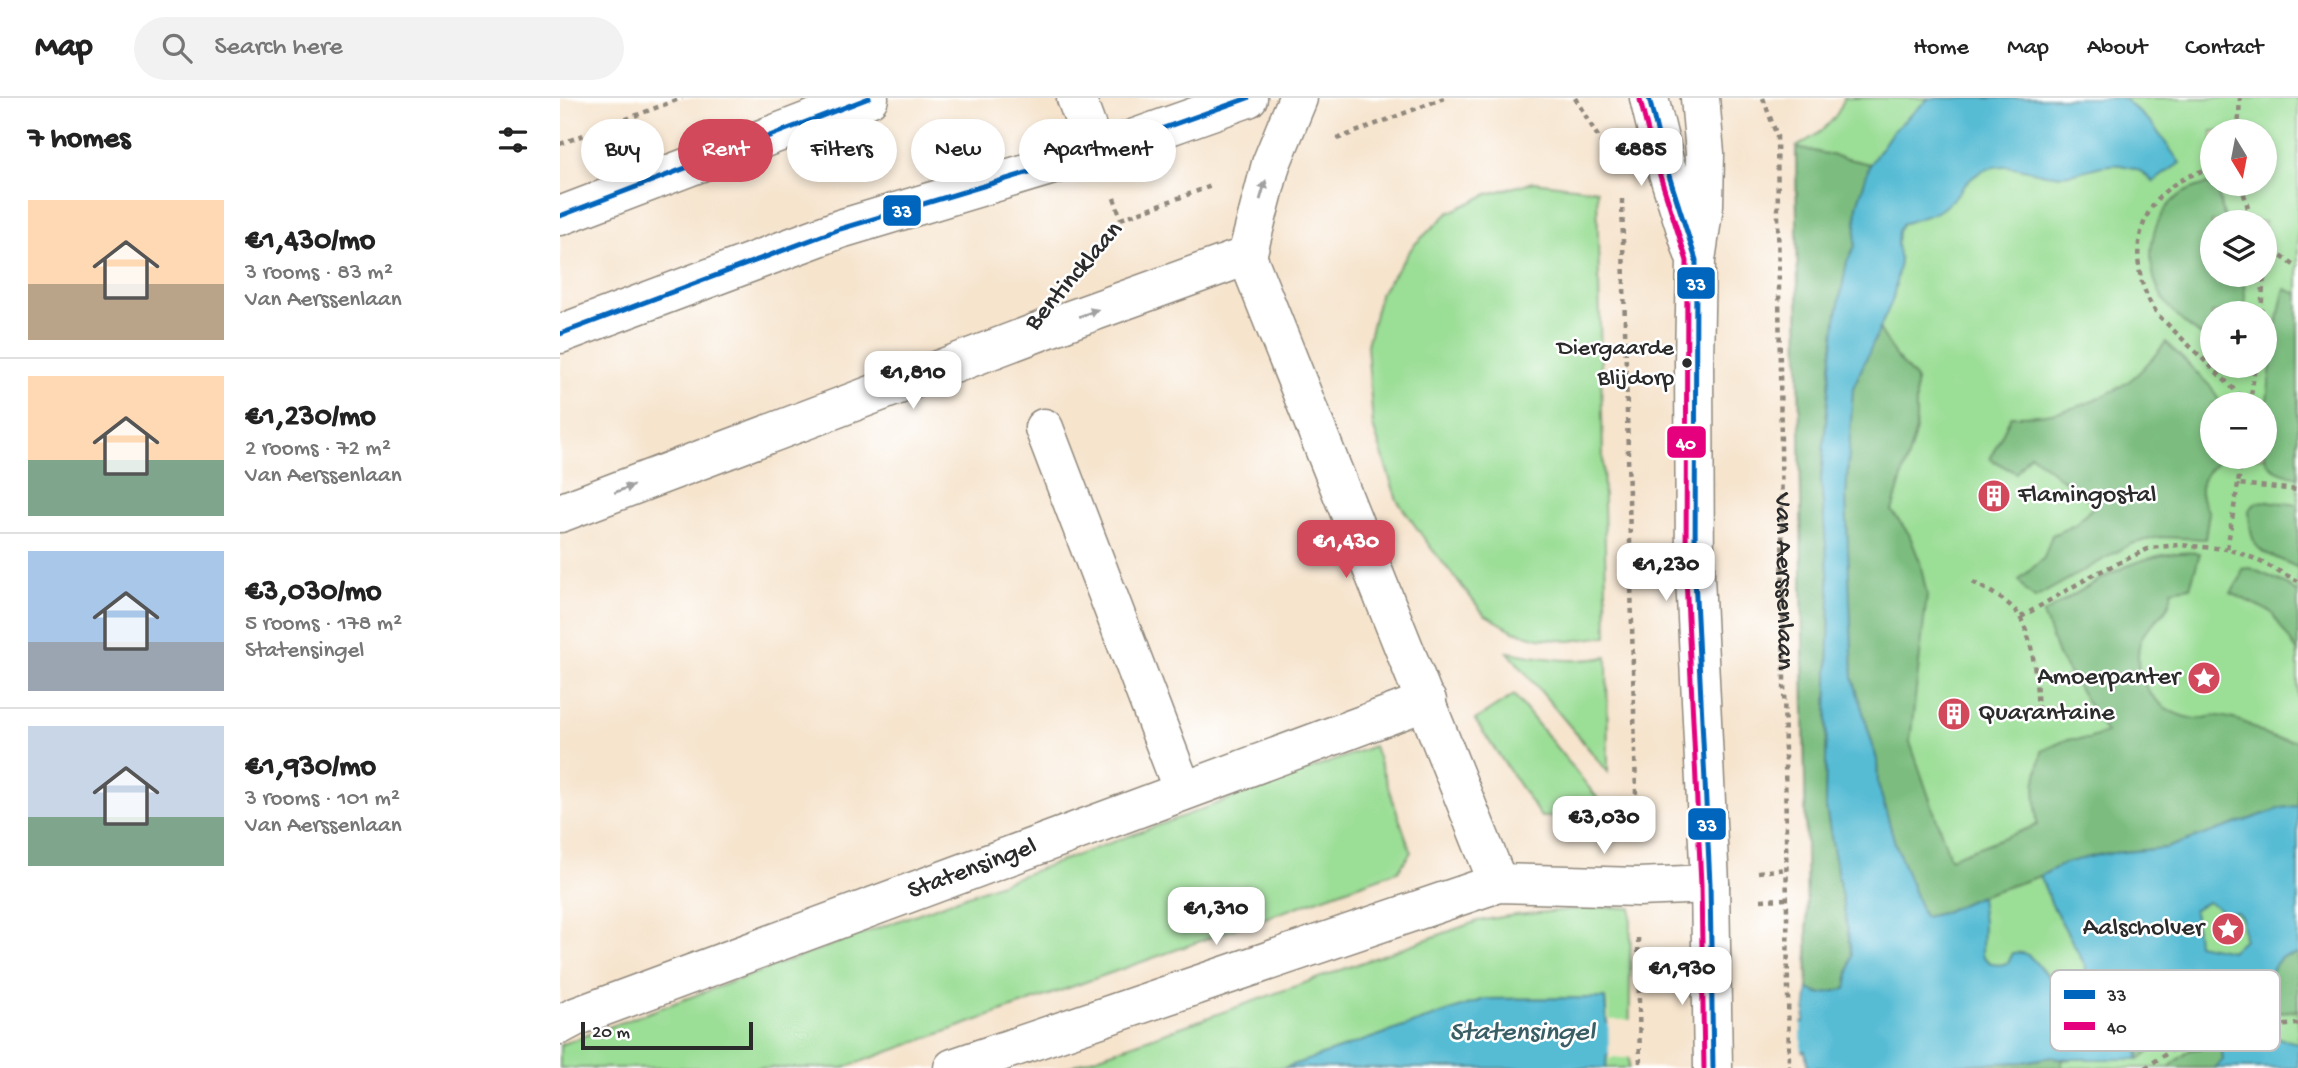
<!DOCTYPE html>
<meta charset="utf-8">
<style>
body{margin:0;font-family:"Gochi Hand",sans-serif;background:#f2f2f2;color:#222;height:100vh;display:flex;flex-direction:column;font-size:26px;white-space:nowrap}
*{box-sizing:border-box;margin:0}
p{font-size:23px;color:#767676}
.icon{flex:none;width:38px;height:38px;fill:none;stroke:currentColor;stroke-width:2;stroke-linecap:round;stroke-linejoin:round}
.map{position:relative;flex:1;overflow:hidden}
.sheet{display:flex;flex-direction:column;background:#fff;width:560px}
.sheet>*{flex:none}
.top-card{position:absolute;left:21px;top:21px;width:665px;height:63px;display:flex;gap:14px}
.needle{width:46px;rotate:170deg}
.fabs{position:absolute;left:1640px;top:21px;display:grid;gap:14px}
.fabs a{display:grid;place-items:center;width:77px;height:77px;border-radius:50%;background:#fff;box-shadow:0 4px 10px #0003;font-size:35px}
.scale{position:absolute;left:21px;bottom:18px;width:172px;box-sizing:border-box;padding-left:7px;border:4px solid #2b2b2b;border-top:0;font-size:19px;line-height:24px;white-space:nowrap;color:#2b2b2b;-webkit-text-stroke:5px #fff;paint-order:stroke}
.price{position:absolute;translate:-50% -60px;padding:0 16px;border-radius:14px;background:#fff;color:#222;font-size:23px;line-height:46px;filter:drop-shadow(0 2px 4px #0008)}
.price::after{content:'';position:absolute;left:50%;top:42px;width:21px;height:16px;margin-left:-10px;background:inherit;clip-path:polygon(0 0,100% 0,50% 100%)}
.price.selected{background:#d1495b;color:#fff}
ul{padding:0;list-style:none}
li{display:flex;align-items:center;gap:21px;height:175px;padding:0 28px}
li+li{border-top:2px solid #e0e0e0}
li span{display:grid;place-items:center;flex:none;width:196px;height:140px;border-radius:0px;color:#555}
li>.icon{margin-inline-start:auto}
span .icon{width:84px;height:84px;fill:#fffc;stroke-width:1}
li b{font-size:30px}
h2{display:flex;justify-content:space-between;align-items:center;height:84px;padding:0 28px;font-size:30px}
.tag{padding:0 24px;border-radius:32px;background:#fff;box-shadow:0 4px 10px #0003;font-size:24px;line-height:63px}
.tag.selected{background:#d1495b;color:#fff}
header{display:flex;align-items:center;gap:42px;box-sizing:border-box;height:98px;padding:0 35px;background:#fff;border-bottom:2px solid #e0e0e0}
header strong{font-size:33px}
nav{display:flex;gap:38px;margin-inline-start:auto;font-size:24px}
.search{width:490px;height:63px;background:#f2f2f2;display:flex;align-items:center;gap:18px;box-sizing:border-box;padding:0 24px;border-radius:38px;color:#767676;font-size:26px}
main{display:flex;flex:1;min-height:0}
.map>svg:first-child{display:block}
.green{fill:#9bde96;stroke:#638460;stroke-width:2;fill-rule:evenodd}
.forest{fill:#7cbd7f;stroke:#547455;stroke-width:2}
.water{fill:#56bcd4;stroke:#407480;stroke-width:2;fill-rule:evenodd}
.pier{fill:#f6e4cd}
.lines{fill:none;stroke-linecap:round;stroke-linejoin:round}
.minor-casing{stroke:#90887c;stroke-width:41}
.path{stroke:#90887c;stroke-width:4.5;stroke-dasharray:5 5;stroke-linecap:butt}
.minor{stroke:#fff;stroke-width:38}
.bus-1-casing{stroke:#fff;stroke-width:10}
.bus-2-casing{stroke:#fff;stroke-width:10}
.bus-1{stroke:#0065bd;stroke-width:5}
.bus-2{stroke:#e5007d;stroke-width:5}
.oneway{fill:#a0a0a0}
.bus-dot{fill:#2b2b2b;stroke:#fff;stroke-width:2.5}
.labels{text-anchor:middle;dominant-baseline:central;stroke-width:5;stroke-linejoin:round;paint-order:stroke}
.bus-label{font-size:24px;fill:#2b2b2b;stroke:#fff;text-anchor:end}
.street-label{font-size:26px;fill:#2b2b2b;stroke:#fff}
.poi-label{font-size:26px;fill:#2b2b2b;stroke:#fff;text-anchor:start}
.water-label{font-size:28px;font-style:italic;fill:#3a5e66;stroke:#fff}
.key{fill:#fff;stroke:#bfbfbf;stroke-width:2}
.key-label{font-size:19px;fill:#2b2b2b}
.line-badge{stroke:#fff;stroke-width:2.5}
.badge-label{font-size:19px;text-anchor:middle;font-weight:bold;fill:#fff}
</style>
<header>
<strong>Map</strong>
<div class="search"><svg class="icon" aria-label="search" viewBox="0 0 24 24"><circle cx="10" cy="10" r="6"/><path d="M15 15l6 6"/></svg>Search here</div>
<nav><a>Home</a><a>Map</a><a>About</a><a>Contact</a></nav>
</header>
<main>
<section class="sheet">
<h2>7 homes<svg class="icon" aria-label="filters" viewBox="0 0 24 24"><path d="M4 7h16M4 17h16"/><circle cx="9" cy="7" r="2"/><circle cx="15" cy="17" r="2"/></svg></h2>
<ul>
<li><span style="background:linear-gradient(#ffd9b3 60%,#b9a48a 0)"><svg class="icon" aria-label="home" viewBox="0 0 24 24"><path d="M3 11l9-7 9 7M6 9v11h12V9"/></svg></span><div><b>€1,430/mo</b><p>3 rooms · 83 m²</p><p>Van Aerssenlaan</p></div></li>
<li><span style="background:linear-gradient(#ffd9b3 60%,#7fa58c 0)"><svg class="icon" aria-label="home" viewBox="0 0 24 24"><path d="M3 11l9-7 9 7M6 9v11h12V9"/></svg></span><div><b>€1,230/mo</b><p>2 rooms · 72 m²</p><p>Van Aerssenlaan</p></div></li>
<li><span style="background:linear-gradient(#a9c7e8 65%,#9aa5b1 0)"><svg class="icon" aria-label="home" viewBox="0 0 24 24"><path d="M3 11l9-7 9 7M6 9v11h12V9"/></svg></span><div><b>€3,030/mo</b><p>5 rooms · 178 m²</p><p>Statensingel</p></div></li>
<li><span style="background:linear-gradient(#c9d6e8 65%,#7fa58c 0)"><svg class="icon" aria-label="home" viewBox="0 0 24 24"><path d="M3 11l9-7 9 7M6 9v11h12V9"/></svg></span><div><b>€1,930/mo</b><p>3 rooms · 101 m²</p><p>Van Aerssenlaan</p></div></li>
</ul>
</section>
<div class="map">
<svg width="1738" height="970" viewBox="0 0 1738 970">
<rect width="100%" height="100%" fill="#fff"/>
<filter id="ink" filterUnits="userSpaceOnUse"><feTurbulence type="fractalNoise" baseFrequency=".0143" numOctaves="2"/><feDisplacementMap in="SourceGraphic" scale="14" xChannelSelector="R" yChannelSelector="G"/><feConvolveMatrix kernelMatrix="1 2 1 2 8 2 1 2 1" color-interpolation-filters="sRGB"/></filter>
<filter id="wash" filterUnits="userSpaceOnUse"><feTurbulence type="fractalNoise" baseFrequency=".00686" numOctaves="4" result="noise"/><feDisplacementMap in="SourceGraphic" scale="28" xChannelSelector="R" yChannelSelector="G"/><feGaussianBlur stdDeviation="1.57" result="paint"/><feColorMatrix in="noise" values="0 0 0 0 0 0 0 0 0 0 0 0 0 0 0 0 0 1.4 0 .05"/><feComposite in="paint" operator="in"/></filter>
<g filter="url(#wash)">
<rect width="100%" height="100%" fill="#f6e4cd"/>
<g class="green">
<path d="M 1284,0 L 1738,0 L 1738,970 L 1249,970 L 1236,49 C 1257,37 1277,25 1284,0 ZM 1652,33 L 1704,33 L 1704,86 L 1652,86 ZM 1652,124 L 1704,124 L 1704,177 L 1652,177 ZM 1652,215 L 1704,215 L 1704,268 L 1652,268 ZM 1652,306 L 1704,306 L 1704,359 L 1652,359 Z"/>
<path d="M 973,84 L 1037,92 L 1047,538 L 1010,543 L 979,540 L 954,533 L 924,516 L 871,450 L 837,402 L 813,328 L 807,247 L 820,196 L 854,147 L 888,115 L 928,96 Z"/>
<path d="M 948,554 C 983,560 1012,566 1047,559 L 1048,674 Z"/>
<path d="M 954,597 L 1048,713 L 1047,719 L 981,719 L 915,622 Z"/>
<path d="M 814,648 L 851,754 L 838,773 L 283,970 L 0,970 L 0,947 Z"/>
<path d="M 1044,809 L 1071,810 L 1069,970 L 1046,970 L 1045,900 L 925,901 L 724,970 L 506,970 L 918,823 L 955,817 Z"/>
</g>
<g class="forest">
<path d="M 1236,49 L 1310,66 L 1297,108 L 1295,148 L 1287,164 L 1284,181 L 1271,267 L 1261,381 L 1270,501 L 1265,704 L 1292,857 L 1286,891 L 1260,896 L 1248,891 Z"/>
<path d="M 1649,86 L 1657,93 L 1666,124 L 1652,124 L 1652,177 L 1683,177 L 1686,210 L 1686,215 L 1652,215 L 1652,245 C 1634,233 1616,221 1604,202 C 1582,168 1588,117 1623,95 C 1631,91 1639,87 1649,86 Z"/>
<path d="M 1725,191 L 1738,196 L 1738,379 C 1727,376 1711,373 1706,362 C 1699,346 1717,209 1725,191 Z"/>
<path d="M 1319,230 L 1336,259 L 1356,281 L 1356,332 L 1332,413 L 1349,436 L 1360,464 L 1367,497 L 1350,644 L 1390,760 L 1477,727 L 1475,687 L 1482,653 L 1508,641 L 1528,641 L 1546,635 L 1498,557 L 1483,516 C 1532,486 1580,450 1640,455 L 1630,489 L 1611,492 C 1614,517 1586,523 1580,544 C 1570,582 1598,616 1636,621 C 1643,621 1650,618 1657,618 C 1664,618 1672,621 1678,622 C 1691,626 1699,634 1711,639 C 1719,642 1730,642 1738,643 L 1738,708 L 1722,710 L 1606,750 L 1542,756 L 1502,767 L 1480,778 L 1420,798 L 1382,815 L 1364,819 L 1335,745 L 1318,686 L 1317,662 L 1293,580 L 1286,399 L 1293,290 Z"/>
<path d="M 1606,244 L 1652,290 L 1661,306 L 1652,306 L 1652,359 L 1664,360 C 1642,373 1633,392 1649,414 L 1645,441 L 1599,439 L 1571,446 L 1475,500 L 1466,493 L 1459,482 L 1484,460 L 1492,437 L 1515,427 L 1535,407 L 1470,356 L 1456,375 L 1430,361 L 1451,318 C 1493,319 1534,307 1569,283 C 1583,273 1595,257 1606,244 Z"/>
<path d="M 1707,403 L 1738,407 L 1738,470 C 1700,450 1691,460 1689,412 L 1696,405 Z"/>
<path d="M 1690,470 L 1722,484 L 1738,495 L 1738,560 L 1737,553 L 1711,514 L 1671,495 L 1681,479 L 1682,471 Z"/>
<path d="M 1738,856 L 1738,912 L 1684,918 L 1696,906 L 1700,888 L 1721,859 Z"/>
<path d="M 1616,906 L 1634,918 L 1647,921 L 1624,927 L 1579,962 L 1581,919 Z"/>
<path d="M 1661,947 L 1663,962 L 1655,970 L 1608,970 L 1630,952 Z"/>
<path d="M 1491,959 L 1513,961 L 1501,962 L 1502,970 L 1320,970 L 1464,964 Z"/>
</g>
<path class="water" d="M 1369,0 L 1563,0 L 1592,26 L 1620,65 L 1593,84 C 1584,75 1578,70 1565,68 C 1543,63 1523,76 1501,77 C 1475,79 1453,61 1427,71 C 1406,79 1400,97 1383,110 C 1371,119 1356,120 1343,126 L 1338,133 L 1337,146 L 1340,163 L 1333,201 L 1293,290 L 1286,399 L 1293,580 L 1317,662 L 1318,686 L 1335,745 L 1364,819 L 1382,815 L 1420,798 L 1423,825 L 1422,857 C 1430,866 1436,869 1448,865 L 1453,855 C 1471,852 1474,865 1486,876 C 1492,882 1500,886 1507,890 L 1523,885 L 1526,869 L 1491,805 L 1480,778 L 1505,765 L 1542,756 L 1606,750 L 1722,710 L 1738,708 L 1738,856 L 1721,859 L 1700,888 L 1696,906 L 1684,918 L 1687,943 L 1718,940 L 1738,945 L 1738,970 L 1655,970 L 1663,962 L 1658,921 C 1640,922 1630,915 1615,906 L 1581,919 L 1578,961 L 1513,961 L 1491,959 L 1464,964 L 1320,970 L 1248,970 L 1245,953 L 1047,957 L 1046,970 L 724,970 L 925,901 L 1045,900 L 1047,925 L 1244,924 L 1248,891 L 1260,896 L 1286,891 L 1292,857 L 1265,704 L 1270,501 L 1261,381 L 1271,267 L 1276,221 L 1287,164 L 1295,148 L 1297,108 L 1310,66 L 1333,33 ZM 1648,804 L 1665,814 L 1677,814 L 1682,820 L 1684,841 L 1671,853 L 1637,846 L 1634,811 Z"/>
<path class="pier" d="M 1048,897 L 1050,922 L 1241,921 L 1241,957 L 1050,960 L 1049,970 Z"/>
</g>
<g filter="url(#ink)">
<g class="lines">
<defs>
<g id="minor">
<path d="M 516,0 L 536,54"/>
<path d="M 738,0 L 711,66 L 687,158 L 938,785"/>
<path d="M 1089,0 L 1104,62 L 1133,154"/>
<path d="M 1140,0 L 1145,55 L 1144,107 L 1136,162 L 1134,263 L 1135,479 L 1150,786 L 1153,970"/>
<path d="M 0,118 L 309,0"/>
<path d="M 0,236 L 280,131 L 536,54 L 688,0"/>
<path d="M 484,330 L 623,693"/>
<path d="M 0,415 L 510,222 L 687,158"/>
<path id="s2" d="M 0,927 L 15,919 L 867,603"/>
<path d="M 393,970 L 938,785 L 1078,789 L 1150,786"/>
</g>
</defs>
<use href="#minor" class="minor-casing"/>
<g class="path">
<path d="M 1015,0 L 1049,57"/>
<path id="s1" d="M 1203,0 L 1217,38 L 1229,970"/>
<path d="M 1678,33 L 1680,0"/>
<path d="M 777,41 L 884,0"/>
<path d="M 0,46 L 122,0"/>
<path d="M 1652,69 C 1637,75 1621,80 1608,91 C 1570,122 1570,181 1599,218 L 1689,306"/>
<path d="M 1681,86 L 1692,124"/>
<path d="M 554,100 L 561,121"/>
<path d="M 1062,101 L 1077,740"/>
<path d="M 1705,147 L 1738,170"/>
<path d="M 529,160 L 561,121 L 654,87"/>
<path d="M 1701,215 L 1706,148"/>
<path d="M 1690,306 L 1695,268"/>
<path d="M 1682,359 L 1678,386 L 1738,392"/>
<path d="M 1678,386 L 1667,451 L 1693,460 L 1738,483"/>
<path d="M 1413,484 C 1428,493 1453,504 1461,521 C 1475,547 1477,589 1478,619"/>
<path d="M 1461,519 L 1533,477 L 1590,450 L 1619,447 L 1667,451"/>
<path d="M 1198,774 L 1228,771"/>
<path d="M 1201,802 L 1227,801"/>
<path d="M 1078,840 L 1080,970"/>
<path d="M 1585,970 L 1638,935 L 1738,926"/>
</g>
<use href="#minor" class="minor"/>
<defs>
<g id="bus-1">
<path d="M 1089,0 L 1104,62 L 1136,162 L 1135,479 L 1150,786 L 1153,970"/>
<path d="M 0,118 L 309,0"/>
<path d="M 0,236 L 280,131 L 536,54 L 688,0"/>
</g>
<path id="bus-2" d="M 1080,2 L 1096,65 L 1127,163 L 1126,479 L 1141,786 L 1144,970"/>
</defs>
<use href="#bus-1" class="bus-1-casing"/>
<use href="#bus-2" class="bus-2-casing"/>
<use href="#bus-1" class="bus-1"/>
<use href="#bus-2" class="bus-2"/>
</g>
<defs><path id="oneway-solid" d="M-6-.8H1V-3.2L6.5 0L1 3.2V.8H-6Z" transform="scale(1.75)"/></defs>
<g class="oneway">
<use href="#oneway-solid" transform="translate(703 92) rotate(-74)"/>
<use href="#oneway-solid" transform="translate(529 215) rotate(-20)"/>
<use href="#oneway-solid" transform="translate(64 391) rotate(-21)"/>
</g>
</g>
<defs>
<symbol id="building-disc" viewBox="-11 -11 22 22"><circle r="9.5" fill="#d1495b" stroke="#fff"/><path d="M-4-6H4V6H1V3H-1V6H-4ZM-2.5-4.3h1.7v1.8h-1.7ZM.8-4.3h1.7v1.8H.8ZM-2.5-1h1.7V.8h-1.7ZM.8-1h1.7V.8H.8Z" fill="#fff"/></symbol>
<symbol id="sight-disc" viewBox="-11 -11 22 22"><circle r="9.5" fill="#d1495b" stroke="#fff"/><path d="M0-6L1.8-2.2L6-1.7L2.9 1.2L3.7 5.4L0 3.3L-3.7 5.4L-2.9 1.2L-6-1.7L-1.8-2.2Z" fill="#fff"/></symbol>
</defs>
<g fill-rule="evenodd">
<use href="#building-disc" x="1415" y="379" width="38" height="38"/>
<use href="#sight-disc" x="1625" y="561" width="38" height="38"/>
<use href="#building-disc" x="1375" y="597" width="38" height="38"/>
<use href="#sight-disc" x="1649" y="812" width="38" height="38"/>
</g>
<circle class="bus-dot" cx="1127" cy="265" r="6"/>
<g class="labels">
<g class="bus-label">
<text x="1114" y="251">Diergaarde<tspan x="1114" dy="30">Blijdorp</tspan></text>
</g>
<g class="street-label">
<text transform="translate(515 179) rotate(-49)">Bentincklaan</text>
<text stroke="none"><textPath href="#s1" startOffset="486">Van Aerssenlaan</textPath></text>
<text stroke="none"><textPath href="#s2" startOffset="441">Statensingel</textPath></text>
</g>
<g class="poi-label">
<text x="1458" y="398">Flamingostal</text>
<text x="1620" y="580" text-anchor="end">Amoerpanter</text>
<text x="1418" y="616">Quarantaine</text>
<text x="1644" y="831" text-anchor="end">Aalscholver</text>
</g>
<g class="water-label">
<text x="962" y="935">Statensingel</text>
</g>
</g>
<rect x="1490" y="872" width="230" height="81" rx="10" class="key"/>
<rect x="1504" y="892" width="31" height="9" fill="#0065bd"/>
<rect x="1504" y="924" width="31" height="8" fill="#e5007d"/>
<g class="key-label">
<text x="1547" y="903">33</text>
<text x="1547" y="935">40</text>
</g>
<g class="line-badge">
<rect x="322" y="96" width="40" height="33" rx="7" fill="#0065bd"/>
<rect x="1116" y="168" width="40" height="34" rx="7" fill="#0065bd"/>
<rect x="1106" y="327" width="41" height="34" rx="7" fill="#e5007d"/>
<rect x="1127" y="709" width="40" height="34" rx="7" fill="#0065bd"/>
</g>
<g class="badge-label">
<text x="342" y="119">33</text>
<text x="1136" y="192">33</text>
<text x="1126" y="351">40</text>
<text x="1147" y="733">33</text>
</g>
</svg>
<div class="fabs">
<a><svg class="needle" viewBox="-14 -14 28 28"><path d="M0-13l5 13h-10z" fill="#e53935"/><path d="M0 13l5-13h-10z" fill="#767676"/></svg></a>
<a><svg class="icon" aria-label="layers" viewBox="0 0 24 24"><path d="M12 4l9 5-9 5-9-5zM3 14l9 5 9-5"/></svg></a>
<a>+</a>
<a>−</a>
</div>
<div class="scale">20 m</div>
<b class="price" style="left:1081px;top:90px">€885</b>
<b class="price" style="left:353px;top:313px">€1,810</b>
<b class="price selected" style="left:786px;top:482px">€1,430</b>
<b class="price" style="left:1106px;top:505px">€1,230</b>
<b class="price" style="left:1044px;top:758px">€3,030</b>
<b class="price" style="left:656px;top:849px">€1,310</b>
<b class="price" style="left:1122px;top:909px">€1,930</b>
<div class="top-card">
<a class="tag">Buy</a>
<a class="tag selected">Rent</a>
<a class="tag">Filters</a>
<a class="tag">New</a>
<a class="tag">Apartment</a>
</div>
</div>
</main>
